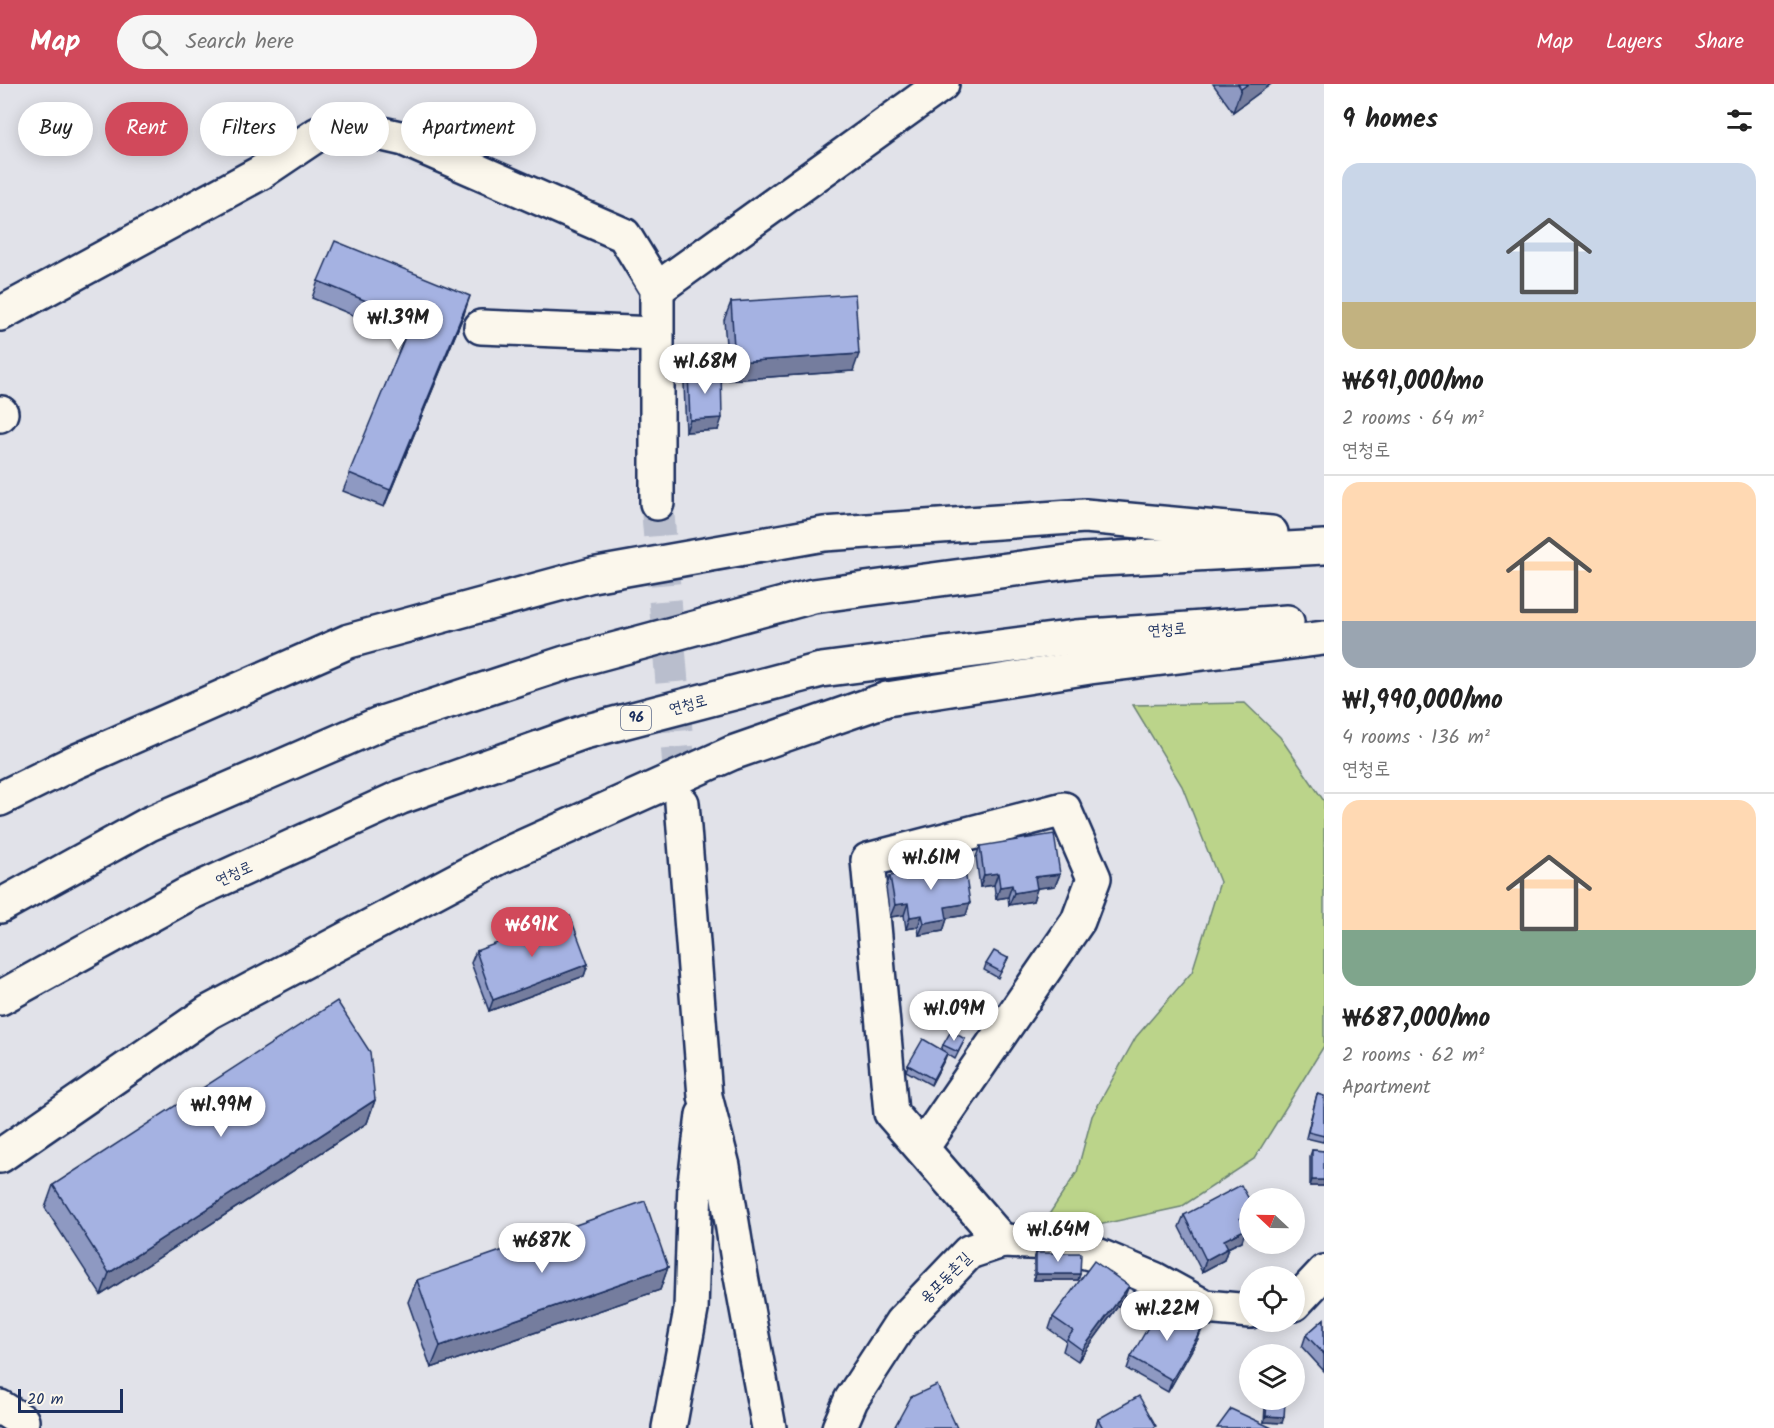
<!DOCTYPE html>
<meta charset="utf-8">
<style>
body{margin:0;font-family:Kalam,"Poor Story",sans-serif;background:#f6f6f6;color:#222;height:100vh;display:flex;flex-direction:column;font-size:22px;white-space:nowrap}
*{box-sizing:border-box;margin:0}
p{font-size:20px;color:#767676}
.icon{flex:none;width:33px;height:33px;fill:none;stroke:currentColor;stroke-width:2;stroke-linecap:round;stroke-linejoin:round}
.map{position:relative;flex:1;overflow:hidden}
.drawer{display:flex;flex-direction:column;background:#fff;width:450px}
.drawer>*{flex:none}
.guide{position:absolute;left:18px;top:18px;width:570px;height:54px;display:flex;gap:12px}
.needle{width:39px;rotate:292deg}
.fabs{position:absolute;left:1239px;top:1104px;display:grid;gap:12px}
.fabs a{display:grid;place-items:center;width:66px;height:66px;border-radius:50%;background:#fff;box-shadow:0 3px 15px #0003;font-size:30px}
.scale{position:absolute;left:18px;bottom:15px;width:105px;box-sizing:border-box;padding-left:6px;border:3px solid #1b2f5e;border-top:0;font-size:16px;line-height:21px;white-space:nowrap;color:#1b2f5e;-webkit-text-stroke:4px #fbf7ec;paint-order:stroke}
.price{position:absolute;translate:-50% -51px;padding:0 14px;border-radius:21px;background:#fff;color:#222;font-size:20px;line-height:39px;filter:drop-shadow(0 2px 3px #0008)}
.price::after{content:'';position:absolute;left:50%;top:36px;width:18px;height:14px;margin-left:-9px;background:inherit;clip-path:polygon(0 0,100% 0,50% 100%)}
.price.on{background:#d1495b;color:#fff}
ul{padding:0;list-style:none}
li{display:grid;align-content:center;gap:12px;height:318px;padding:0 18px}
li+li{border-top:2px solid #e0e0e0}
li span{display:grid;place-items:center;height:186px;border-radius:18px;color:#555}
li>.icon{margin-inline-start:auto}
span .icon{width:108px;height:108px;fill:#fffc;stroke-width:1}
li b{font-size:26px}
h2{display:flex;justify-content:space-between;align-items:center;height:72px;padding:0 18px;font-size:26px}
.tag{padding:0 21px;border-radius:27px;background:#fff;box-shadow:0 3px 15px #0003;font-size:21px;line-height:54px}
.tag.on{background:#d1495b;color:#fff}
header{display:flex;align-items:center;gap:36px;box-sizing:border-box;height:84px;padding:0 30px;background:#d1495b;color:#fff}
header strong{font-size:28px}
nav{display:flex;gap:33px;margin-inline-start:auto;font-size:21px}
.search{width:420px;height:54px;background:#f6f6f6;display:flex;align-items:center;gap:15px;box-sizing:border-box;padding:0 21px;border-radius:33px;color:#767676;font-size:22px}
main{display:flex;flex:1;min-height:0}
.map>svg:first-child{display:block}
.green{fill:#bbd48a;stroke:#6b8274;stroke-width:1.5}
.lines{fill:none;stroke-linecap:round;stroke-linejoin:round}
.minor-tunnel{stroke:#b9becd;stroke-width:33;stroke-dasharray:33 16;stroke-linecap:butt}
.minor-casing{stroke:#1b2f5e;stroke-width:38}
.highway-casing{stroke:#1b2f5e;stroke-width:38}
.minor{stroke:#fbf7ec;stroke-width:33}
.highway{stroke:#fbf7ec;stroke-width:33}
.wall{fill:#8e99c2;stroke:#1b2f5e;stroke-width:1.5}
.shaded-wall{fill:#747d9e;stroke:#1b2f5e;stroke-width:1.5}
.building{fill:#a5b2e2;stroke:#1b2f5e;stroke-width:1.5}
.labels{text-anchor:middle;dominant-baseline:central;stroke-width:5;stroke-linejoin:round;paint-order:stroke}
.shield{fill:#fbf7ec;stroke:#5e6b89;stroke-width:1.5}
.shield-label{font-size:15px;font-weight:bold;fill:#1b2f5e}
.street-label{font-size:16px;fill:#1b2f5e;stroke:#fbf7ec}
</style>
<header>
<strong>Map</strong>
<div class="search"><svg class="icon" aria-label="search" viewBox="0 0 24 24"><circle cx="10" cy="10" r="6"/><path d="M15 15l6 6"/></svg>Search here</div>
<nav><a>Map</a><a>Layers</a><a>Share</a></nav>
</header>
<main>
<div class="map">
<svg width="1324" height="1344" viewBox="0 0 1324 1344">
<rect width="100%" height="100%" fill="#e1e2e9"/>
<filter id="ink" filterUnits="userSpaceOnUse"><feTurbulence type="fractalNoise" baseFrequency=".0167" numOctaves="2"/><feDisplacementMap in="SourceGraphic" scale="12" xChannelSelector="R" yChannelSelector="G"/><feConvolveMatrix kernelMatrix="1 2 1 2 8 2 1 2 1" color-interpolation-filters="sRGB"/></filter>
<g filter="url(#ink)">
<path class="green" d="M 1245,619 L 1280,653 L 1324,717 L 1324,962 L 1254,1075 L 1181,1123 L 1080,1145 L 1044,1138 L 1077,1088 L 1092,1032 L 1136,953 L 1192,888 L 1220,798 L 1182,702 L 1133,621 Z"/>
<g class="lines">
<path class="minor-tunnel" d="M 657,419 L 682,719"/>
<defs>
<g id="minor">
<path d="M 657,205 L 942,0"/>
<path d="M 0,230 L 260,89 L 318,50 L 361,45 L 404,55 L 624,151 L 657,205 L 657,419"/>
<path d="M 481,243 L 656,250"/>
<path d="M 0,331 L 1,329"/>
<path d="M 682,719 L 705,1012 L 723,1082 L 738,1176 L 769,1344"/>
<path d="M 922,1064 L 1078,837 L 1094,794 L 1064,725 L 868,776 L 891,1029 L 1002,1157"/>
<path d="M 1294,1220 L 1324,1188"/>
<path d="M 669,1344 L 691,1226 L 695,1099 L 703,1031"/>
<path d="M 839,1344 L 851,1316 L 901,1239 L 969,1168 L 1002,1157 L 1053,1159 L 1097,1171 L 1154,1195 L 1205,1223 L 1250,1227"/>
</g>
<g id="highway">
<path d="M 0,715 L 75,678 L 349,557 L 592,491 L 824,450 L 1085,432 L 1271,449"/>
<path d="M 0,822 L 149,740 L 379,640 L 565,579 L 813,512 L 1082,476 L 1324,463"/>
<path d="M 0,914 L 188,810 L 401,713 L 584,648 L 821,586 L 1076,553 L 1287,538"/>
<path d="M 0,1072 L 209,928 L 498,774 L 732,669 L 887,615 L 1090,583 L 1324,554"/>
<path d="M 0,1323 L 22,1337"/>
</g>
</defs>
<use href="#minor" class="minor-casing"/>
<use href="#highway" class="highway-casing"/>
<use href="#minor" class="minor"/>
<use href="#highway" class="highway"/>
</g>
<g class="wall">
<path d="M 1213,0 L 1271,0 L 1233,28 Z"/>
<path d="M 318,197 L 464,230 L 384,423 L 343,407 L 405,253 L 312,214 Z"/>
<path d="M 731,218 L 853,287 L 729,296 L 724,236 Z"/>
<path d="M 688,288 L 718,346 L 686,348 L 684,300 Z"/>
<path d="M 980,762 L 1060,790 L 1055,802 L 1037,804 L 1033,817 L 1009,821 L 1008,813 L 996,815 L 994,801 L 980,803 L 976,773 Z"/>
<path d="M 890,792 L 966,831 L 947,834 L 943,847 L 919,851 L 918,843 L 906,845 L 904,831 L 890,833 L 886,804 Z"/>
<path d="M 476,867 L 588,880 L 584,892 L 489,927 L 471,879 Z"/>
<path d="M 1008,874 L 998,894 L 984,886 L 986,880 Z"/>
<path d="M 965,955 L 955,975 L 947,970 L 931,1001 L 906,987 L 908,981 L 941,966 L 943,961 Z"/>
<path d="M 1317,1010 L 1324,1012 L 1324,1055 L 1323,1058 L 1306,1054 Z"/>
<path d="M 375,1016 L 367,1039 L 101,1211 L 45,1124 L 53,1101 Z"/>
<path d="M 1312,1066 L 1324,1067 L 1324,1102 L 1310,1102 L 1310,1072 Z"/>
<path d="M 1184,1131 L 1244,1141 L 1242,1157 L 1228,1164 L 1224,1176 L 1202,1188 L 1179,1143 Z"/>
<path d="M 1036,1169 L 1080,1190 L 1078,1196 L 1034,1196 L 1034,1175 Z"/>
<path d="M 668,1183 L 660,1206 L 431,1284 L 408,1218 L 417,1196 Z"/>
<path d="M 1124,1214 L 1078,1277 L 1063,1267 L 1066,1257 L 1049,1245 L 1053,1233 Z"/>
<path d="M 1324,1235 L 1324,1287 L 1302,1263 L 1306,1251 Z"/>
<path d="M 1198,1255 L 1168,1308 L 1127,1285 L 1131,1273 Z"/>
<path d="M 1267,1317 L 1282,1339 L 1264,1338 L 1265,1323 Z"/>
<path d="M 1098,1335 L 1155,1344 L 1095,1344 Z"/>
</g>
<g class="shaded-wall">
<path d="M 1248,0 L 1271,0 L 1233,28 L 1241,5 Z"/>
<path d="M 470,212 L 464,230 L 384,423 L 390,406 Z"/>
<path d="M 859,270 L 853,287 L 729,296 L 735,278 Z"/>
<path d="M 722,334 L 718,346 L 686,348 L 690,336 Z"/>
<path d="M 998,789 L 994,801 L 980,803 L 984,791 Z"/>
<path d="M 1060,790 L 1055,802 L 1031,805 L 1035,793 Z"/>
<path d="M 1012,801 L 1008,813 L 996,815 L 1000,803 Z"/>
<path d="M 1037,805 L 1033,817 L 1009,821 L 1014,809 Z"/>
<path d="M 908,819 L 904,831 L 890,833 L 895,821 Z"/>
<path d="M 970,819 L 966,831 L 941,835 L 945,823 Z"/>
<path d="M 922,831 L 918,843 L 906,845 L 910,833 Z"/>
<path d="M 947,835 L 943,847 L 919,851 L 924,839 Z"/>
<path d="M 588,880 L 584,892 L 489,927 L 493,916 Z"/>
<path d="M 947,969 L 945,975 L 931,1001 L 933,995 Z"/>
<path d="M 375,1016 L 367,1039 L 101,1211 L 109,1189 Z"/>
<path d="M 1312,1096 L 1324,1096 L 1324,1102 L 1310,1102 Z"/>
<path d="M 1250,1128 L 1250,1138 L 1235,1145 L 1240,1134 Z"/>
<path d="M 1246,1145 L 1242,1157 L 1219,1168 L 1224,1156 Z"/>
<path d="M 1228,1164 L 1224,1176 L 1202,1188 L 1206,1176 Z"/>
<path d="M 668,1183 L 660,1206 L 431,1284 L 440,1262 Z"/>
<path d="M 1036,1190 L 1080,1190 L 1078,1196 L 1034,1196 Z"/>
<path d="M 1129,1202 L 1124,1214 L 1078,1277 L 1082,1266 Z"/>
<path d="M 1203,1243 L 1198,1255 L 1168,1308 L 1172,1296 Z"/>
<path d="M 1266,1332 L 1284,1333 L 1282,1339 L 1264,1338 Z"/>
</g>
<g class="building">
<path d="M 1238,0 L 1248,0 L 1241,5 Z"/>
<path d="M 335,157 L 470,212 L 390,406 L 349,389 L 412,236 L 318,197 Z"/>
<path d="M 855,210 L 859,270 L 735,278 L 731,218 Z"/>
<path d="M 721,286 L 722,334 L 690,336 L 688,288 Z"/>
<path d="M 1054,750 L 1060,790 L 1035,793 L 1037,805 L 1014,809 L 1012,801 L 1000,803 L 998,789 L 984,791 L 980,762 Z"/>
<path d="M 964,780 L 970,819 L 945,823 L 947,835 L 924,839 L 922,831 L 910,833 L 908,819 L 895,821 L 890,792 Z"/>
<path d="M 570,832 L 588,880 L 493,916 L 476,867 Z"/>
<path d="M 994,867 L 1008,874 L 1001,888 L 986,880 Z"/>
<path d="M 337,917 L 370,968 L 375,1016 L 109,1189 L 53,1101 Z"/>
<path d="M 951,947 L 965,955 L 958,968 L 943,961 Z"/>
<path d="M 923,955 L 947,969 L 933,995 L 908,981 Z"/>
<path d="M 1317,1010 L 1324,1012 L 1324,1052 L 1308,1048 Z"/>
<path d="M 1312,1066 L 1324,1067 L 1324,1096 L 1312,1096 Z"/>
<path d="M 1241,1101 L 1250,1117 L 1250,1128 L 1240,1134 L 1246,1145 L 1224,1156 L 1228,1164 L 1206,1176 L 1184,1131 Z"/>
<path d="M 645,1117 L 668,1183 L 440,1262 L 417,1196 Z"/>
<path d="M 1036,1169 L 1081,1169 L 1080,1190 L 1036,1190 Z"/>
<path d="M 1094,1177 L 1129,1202 L 1082,1266 L 1067,1255 L 1073,1247 L 1053,1233 Z"/>
<path d="M 1162,1219 L 1203,1243 L 1172,1296 L 1131,1273 Z"/>
<path d="M 1324,1235 L 1324,1270 L 1306,1251 Z"/>
<path d="M 937,1301 L 957,1344 L 894,1344 L 911,1313 Z"/>
<path d="M 1139,1312 L 1156,1342 L 1153,1344 L 1103,1344 L 1098,1335 Z"/>
<path d="M 1267,1317 L 1285,1318 L 1284,1333 L 1266,1332 Z"/>
<path d="M 1231,1325 L 1272,1344 L 1217,1344 Z"/>
</g>
</g>
<g class="labels">
<rect class="shield" x="621" y="622" width="30" height="24" rx="4.5"/>
<g class="shield-label">
<text x="636" y="634">96</text>
</g>
<g class="street-label">
<text transform="translate(1167 546) rotate(-4)">연청로</text>
<text transform="translate(688 621) rotate(-15)">연청로</text>
<text transform="translate(234 790) rotate(-24)">연청로</text>
<text transform="translate(946 1194) rotate(-45)">용포동촌길</text>
</g>
</g>
</svg>
<div class="fabs">
<a><svg class="needle" viewBox="-14 -14 28 28"><path d="M0-13l5 13h-10z" fill="#e53935"/><path d="M0 13l5-13h-10z" fill="#767676"/></svg></a>
<a><svg class="icon" aria-label="locate" viewBox="0 0 24 24"><circle cx="12" cy="12" r="6"/><path d="M12 2v4M12 18v4M2 12h4M18 12h4"/></svg></a>
<a><svg class="icon" aria-label="layers" viewBox="0 0 24 24"><path d="M12 4l9 5-9 5-9-5zM3 14l9 5 9-5"/></svg></a>
</div>
<div class="scale">20 m</div>
<b class="price" style="left:398px;top:267px">₩1.39M</b>
<b class="price" style="left:705px;top:311px">₩1.68M</b>
<b class="price" style="left:931px;top:807px">₩1.61M</b>
<b class="price on" style="left:532px;top:874px">₩691K</b>
<b class="price" style="left:954px;top:958px">₩1.09M</b>
<b class="price" style="left:221px;top:1054px">₩1.99M</b>
<b class="price" style="left:1058px;top:1179px">₩1.64M</b>
<b class="price" style="left:542px;top:1190px">₩687K</b>
<b class="price" style="left:1167px;top:1258px">₩1.22M</b>
<div class="guide">
<a class="tag">Buy</a>
<a class="tag on">Rent</a>
<a class="tag">Filters</a>
<a class="tag">New</a>
<a class="tag">Apartment</a>
</div>
</div>
<section class="drawer">
<h2>9 homes<svg class="icon" aria-label="filters" viewBox="0 0 24 24"><path d="M4 7h16M4 17h16"/><circle cx="9" cy="7" r="2"/><circle cx="15" cy="17" r="2"/></svg></h2>
<ul>
<li><span style="background:linear-gradient(#c9d6e8 75%,#c2b280 0)"><svg class="icon" aria-label="home" viewBox="0 0 24 24"><path d="M3 11l9-7 9 7M6 9v11h12V9"/></svg></span><div><b>₩691,000/mo</b><p>2 rooms · 64 m²</p><p>연청로</p></div></li>
<li><span style="background:linear-gradient(#ffd9b3 75%,#9aa5b1 0)"><svg class="icon" aria-label="home" viewBox="0 0 24 24"><path d="M3 11l9-7 9 7M6 9v11h12V9"/></svg></span><div><b>₩1,990,000/mo</b><p>4 rooms · 136 m²</p><p>연청로</p></div></li>
<li><span style="background:linear-gradient(#ffd9b3 70%,#7fa58c 0)"><svg class="icon" aria-label="home" viewBox="0 0 24 24"><path d="M3 11l9-7 9 7M6 9v11h12V9"/></svg></span><div><b>₩687,000/mo</b><p>2 rooms · 62 m²</p><p>Apartment</p></div></li>
</ul>
</section>
</main>
